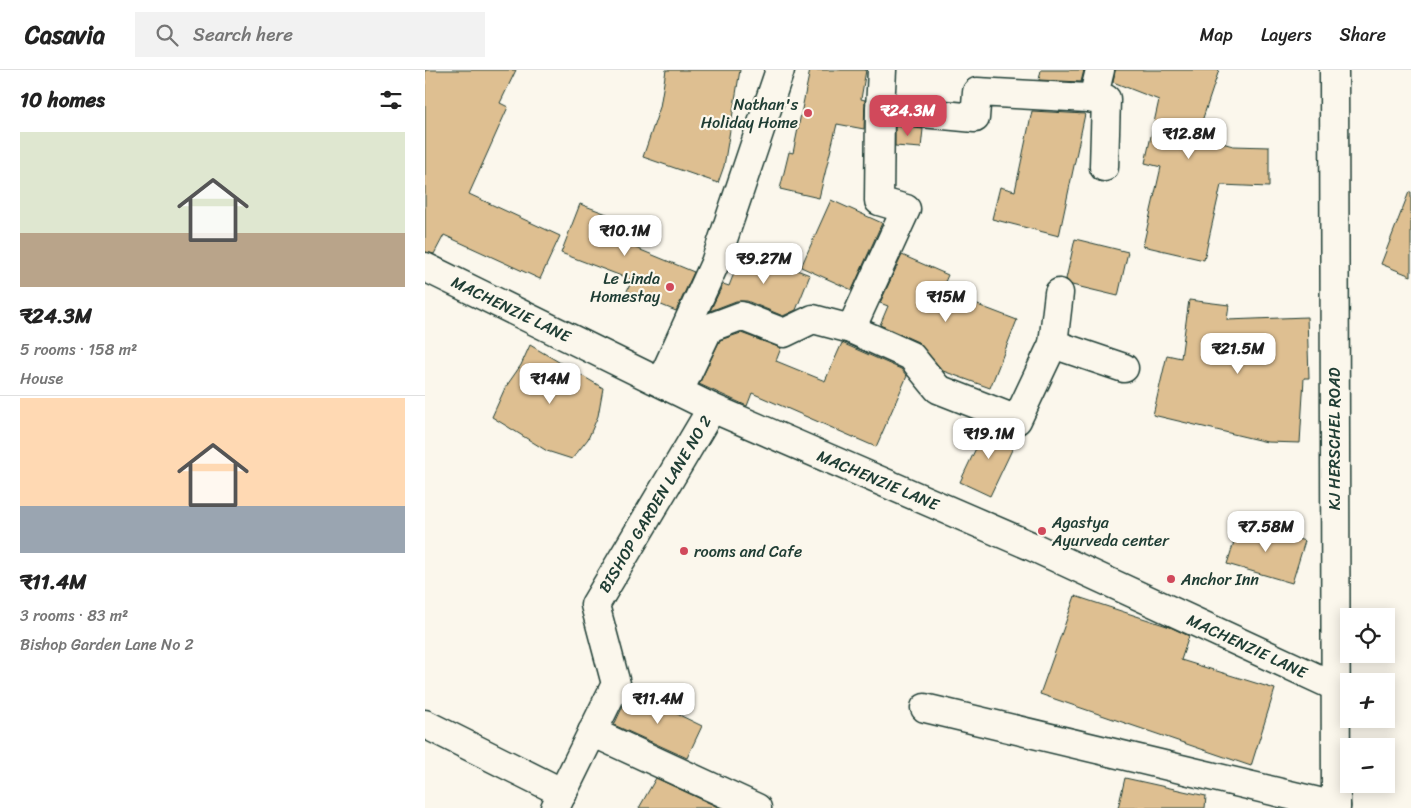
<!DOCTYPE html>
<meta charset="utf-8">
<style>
body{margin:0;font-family:Sriracha,sans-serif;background:#f2f2f2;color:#222;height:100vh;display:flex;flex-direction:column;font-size:19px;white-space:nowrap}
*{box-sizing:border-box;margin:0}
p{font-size:16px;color:#767676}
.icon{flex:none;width:28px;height:28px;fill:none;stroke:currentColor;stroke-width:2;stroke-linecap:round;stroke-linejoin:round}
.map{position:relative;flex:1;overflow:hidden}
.drawer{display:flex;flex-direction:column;background:#fff;width:425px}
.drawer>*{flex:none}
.controls{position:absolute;left:915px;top:538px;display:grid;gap:10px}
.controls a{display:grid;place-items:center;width:55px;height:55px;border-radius:0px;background:#fff;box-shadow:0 2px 12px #0003;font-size:25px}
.price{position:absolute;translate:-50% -42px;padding:0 11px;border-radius:10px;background:#fff;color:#222;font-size:16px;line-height:32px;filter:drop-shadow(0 1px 2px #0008)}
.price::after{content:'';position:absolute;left:50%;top:30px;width:15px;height:11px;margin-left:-8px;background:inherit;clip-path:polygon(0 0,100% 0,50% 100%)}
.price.active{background:#d1495b;color:#fff}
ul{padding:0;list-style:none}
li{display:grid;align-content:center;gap:10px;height:265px;padding:0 20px}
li+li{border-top:1px solid #e0e0e0}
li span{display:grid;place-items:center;height:155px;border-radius:0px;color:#555}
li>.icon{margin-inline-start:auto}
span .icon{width:90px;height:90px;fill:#fffc;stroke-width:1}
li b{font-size:21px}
h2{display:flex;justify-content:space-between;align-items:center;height:60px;padding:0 20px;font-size:21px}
header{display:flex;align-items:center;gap:30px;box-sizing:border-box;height:70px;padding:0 25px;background:#fff;border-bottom:1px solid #e0e0e0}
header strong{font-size:24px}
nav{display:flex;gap:28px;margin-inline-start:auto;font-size:18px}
.search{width:350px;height:45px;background:#f2f2f2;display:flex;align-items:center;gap:12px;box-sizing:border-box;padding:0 18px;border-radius:0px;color:#767676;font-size:19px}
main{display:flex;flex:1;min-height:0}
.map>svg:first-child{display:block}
.building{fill:#debf91;stroke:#1f3d34}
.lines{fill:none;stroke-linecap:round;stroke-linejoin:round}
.minor-casing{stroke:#1f3d34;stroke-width:31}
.major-casing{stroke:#1f3d34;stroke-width:31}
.minor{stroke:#fbf7ec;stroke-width:28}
.major{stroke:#fbf7ec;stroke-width:28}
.poi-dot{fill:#d1495b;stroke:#fbf7ec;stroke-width:2}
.labels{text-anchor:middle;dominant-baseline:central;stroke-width:4.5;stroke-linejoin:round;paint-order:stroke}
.poi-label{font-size:16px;fill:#1f3d34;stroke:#fbf7ec;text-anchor:start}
.street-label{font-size:16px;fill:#1f3d34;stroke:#fbf7ec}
</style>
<header>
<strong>Casavia</strong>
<div class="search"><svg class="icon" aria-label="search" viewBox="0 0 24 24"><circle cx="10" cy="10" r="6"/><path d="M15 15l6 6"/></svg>Search here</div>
<nav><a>Map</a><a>Layers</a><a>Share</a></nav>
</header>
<main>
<section class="drawer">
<h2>10 homes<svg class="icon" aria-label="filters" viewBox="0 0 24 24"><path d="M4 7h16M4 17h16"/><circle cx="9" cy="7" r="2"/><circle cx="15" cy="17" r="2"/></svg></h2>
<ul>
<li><span style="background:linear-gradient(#dfe7d0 65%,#b9a48a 0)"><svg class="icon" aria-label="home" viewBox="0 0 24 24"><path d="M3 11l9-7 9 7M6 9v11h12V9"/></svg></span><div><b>₹24.3M</b><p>5 rooms · 158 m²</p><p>House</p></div></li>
<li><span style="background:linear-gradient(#ffd9b3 70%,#9aa5b1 0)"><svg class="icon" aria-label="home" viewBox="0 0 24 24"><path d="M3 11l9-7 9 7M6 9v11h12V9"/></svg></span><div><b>₹11.4M</b><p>3 rooms · 83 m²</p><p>Bishop Garden Lane No 2</p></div></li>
</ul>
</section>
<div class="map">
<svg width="986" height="738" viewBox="0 0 986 738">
<rect width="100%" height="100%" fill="#fbf7ec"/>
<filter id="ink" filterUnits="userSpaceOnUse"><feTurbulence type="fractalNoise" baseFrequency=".02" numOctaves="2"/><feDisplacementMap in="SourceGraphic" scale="10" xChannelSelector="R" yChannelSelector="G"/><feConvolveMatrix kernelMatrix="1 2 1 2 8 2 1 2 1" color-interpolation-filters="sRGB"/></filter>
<g filter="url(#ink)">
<g class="building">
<path d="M 0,0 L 91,0 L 75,33 L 83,37 L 44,124 L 135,166 L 115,209 L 19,165 L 9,184 L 0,182 Z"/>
<path d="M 241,0 L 315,0 L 299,96 L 293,113 L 218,87 L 235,37 Z"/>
<path d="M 385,0 L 441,0 L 436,29 L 440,30 L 439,59 L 412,54 L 394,128 L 355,119 L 364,82 L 368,83 Z"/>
<path d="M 616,0 L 659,0 L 656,12 L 614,10 Z"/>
<path d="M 690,0 L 794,0 L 772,66 L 808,76 L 844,77 L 844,117 L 796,115 L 779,190 L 718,176 L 736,97 L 720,93 L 734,30 L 688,12 Z"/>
<path d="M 607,41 L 660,44 L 634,166 L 567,149 L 575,117 L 590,121 Z"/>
<path d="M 470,56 L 498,59 L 496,78 L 470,76 Z"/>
<path d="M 984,122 L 986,122 L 986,206 L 956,194 Z"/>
<path d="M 406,130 L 457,153 L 427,220 L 376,197 Z"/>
<path d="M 155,134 L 214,156 L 206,176 L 269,202 L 251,241 L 202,221 L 207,210 L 136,183 Z"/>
<path d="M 650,169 L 703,182 L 693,226 L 647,215 L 641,209 Z"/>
<path d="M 318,180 L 385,205 L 371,240 L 358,246 L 322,231 L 311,231 L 285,241 L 298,214 L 304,216 Z"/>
<path d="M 477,185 L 523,205 L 516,221 L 592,250 L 565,318 L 518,301 L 493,272 L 455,255 L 463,236 L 455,233 Z"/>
<path d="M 764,230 L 804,235 L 802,250 L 882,247 L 884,308 L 879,308 L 875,373 L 842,372 L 728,345 L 742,285 L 756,288 Z"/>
<path d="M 316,263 L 356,278 L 351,291 L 400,311 L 417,273 L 476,299 L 482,306 L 451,377 L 327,323 L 322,336 L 274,314 L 295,270 Z"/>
<path d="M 105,275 L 178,318 L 173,346 L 163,369 L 147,389 L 122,381 L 67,347 L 80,318 L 96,295 Z"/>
<path d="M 562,355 L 594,365 L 565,426 L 535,412 Z"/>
<path d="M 815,453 L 880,471 L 867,513 L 802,494 Z"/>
<path d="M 650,526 L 745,557 L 764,566 L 756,590 L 850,619 L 826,696 L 615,624 Z"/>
<path d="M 205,621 L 277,656 L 262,688 L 189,655 Z"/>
<path d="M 231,708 L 295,738 L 214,738 Z"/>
<path d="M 700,708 L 781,726 L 780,738 L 693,738 Z"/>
</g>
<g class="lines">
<defs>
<g id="minor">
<path d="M 668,29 L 675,0"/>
<path d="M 455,39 L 457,0"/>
<path d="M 0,197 L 287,338 L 606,476 L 909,616"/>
<path d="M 426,259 L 486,286 L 513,319 L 592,350 L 628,274 L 699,298"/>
<path d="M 628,274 L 634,223"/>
<path d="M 236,312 L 290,193 L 355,0"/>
<path d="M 254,321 L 284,258 L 316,246 L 359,263 L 388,249 L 426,259 L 481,139 L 454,131 L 455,39 L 550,48 L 552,22 L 681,29 L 679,97"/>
<path d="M 500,638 L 911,736"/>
<path d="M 0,654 L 138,723"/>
<path d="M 167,662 L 332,738"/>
<path d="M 130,738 L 191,614 L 170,535 L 287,338"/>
</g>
<path id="major" d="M 909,0 L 911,738"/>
</defs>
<use href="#minor" class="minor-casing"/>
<use href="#major" class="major-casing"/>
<use href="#minor" class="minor"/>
<use href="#major" class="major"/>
</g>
</g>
<g class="poi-dot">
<circle cx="383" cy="43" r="5"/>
<circle cx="245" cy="217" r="5"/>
<circle cx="617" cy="461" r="5"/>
<circle cx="259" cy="481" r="5"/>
<circle cx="746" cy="509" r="5"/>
</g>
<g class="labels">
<g class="poi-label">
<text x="373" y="34" text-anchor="end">Nathan's<tspan x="373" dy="18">Holiday Home</tspan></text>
<text x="235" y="208" text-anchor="end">Le Linda<tspan x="235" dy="18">Homestay</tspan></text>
<text x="627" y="452">Agastya<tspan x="627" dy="18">Ayurveda center</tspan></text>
<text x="269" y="481">rooms and Cafe</text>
<text x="756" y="509">Anchor Inn</text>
</g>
<g class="street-label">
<text transform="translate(86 239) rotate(26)">MACHENZIE LANE</text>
<text transform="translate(909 369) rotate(-90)">KJ HERSCHEL ROAD</text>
<text transform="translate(453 410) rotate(23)">MACHENZIE LANE</text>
<text transform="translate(230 434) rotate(-59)">BISHOP GARDEN LANE NO 2</text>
<text transform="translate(822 576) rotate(25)">MACHENZIE LANE</text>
</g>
</g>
</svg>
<div class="controls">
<a><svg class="icon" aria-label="locate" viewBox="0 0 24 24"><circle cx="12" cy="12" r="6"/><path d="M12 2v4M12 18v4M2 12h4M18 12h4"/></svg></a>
<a>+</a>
<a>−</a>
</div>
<b class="price active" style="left:483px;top:67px">₹24.3M</b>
<b class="price" style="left:764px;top:90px">₹12.8M</b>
<b class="price" style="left:200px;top:187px">₹10.1M</b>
<b class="price" style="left:339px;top:215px">₹9.27M</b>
<b class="price" style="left:521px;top:253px">₹15M</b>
<b class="price" style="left:813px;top:305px">₹21.5M</b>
<b class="price" style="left:125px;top:335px">₹14M</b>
<b class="price" style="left:564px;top:390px">₹19.1M</b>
<b class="price" style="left:841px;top:483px">₹7.58M</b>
<b class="price" style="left:233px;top:655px">₹11.4M</b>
</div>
</main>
